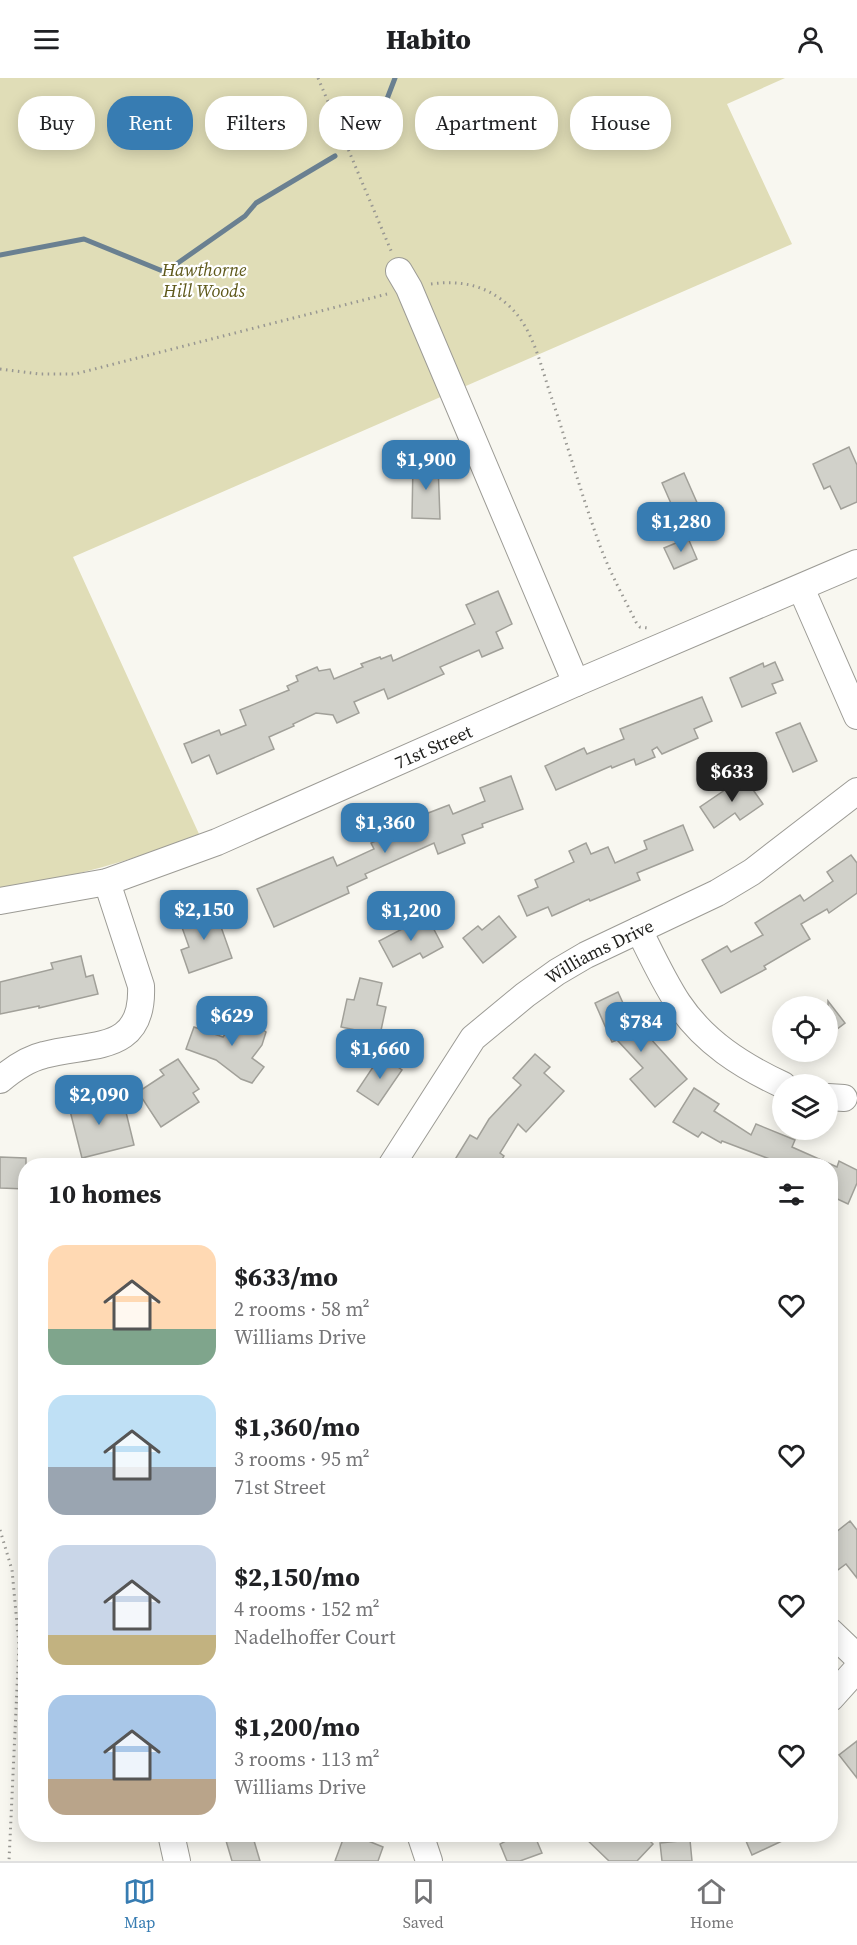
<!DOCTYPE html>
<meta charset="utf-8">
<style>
body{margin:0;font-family:"Source Serif 4",serif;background:#f2f2f2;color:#202124;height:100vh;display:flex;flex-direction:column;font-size:22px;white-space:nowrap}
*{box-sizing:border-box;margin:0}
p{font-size:20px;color:#757577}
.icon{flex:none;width:33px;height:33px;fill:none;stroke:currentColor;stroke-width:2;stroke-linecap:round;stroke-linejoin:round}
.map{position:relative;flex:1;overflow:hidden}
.details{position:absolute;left:18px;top:1080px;width:820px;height:684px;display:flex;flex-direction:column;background:#fff;border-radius:24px;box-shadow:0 3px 15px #0003}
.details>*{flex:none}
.guide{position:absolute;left:18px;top:18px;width:822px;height:54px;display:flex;gap:12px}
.tools{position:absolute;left:772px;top:918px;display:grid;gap:12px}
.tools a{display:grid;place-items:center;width:66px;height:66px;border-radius:50%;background:#fff;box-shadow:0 3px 15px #0003;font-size:30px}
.price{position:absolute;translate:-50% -51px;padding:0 14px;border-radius:12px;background:#377cb2;color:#fff;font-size:20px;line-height:39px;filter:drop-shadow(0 2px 3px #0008)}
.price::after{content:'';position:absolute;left:50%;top:36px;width:18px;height:14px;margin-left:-9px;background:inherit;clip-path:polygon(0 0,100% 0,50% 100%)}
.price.selected{background:#222;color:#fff}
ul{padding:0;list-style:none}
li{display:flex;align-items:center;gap:18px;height:150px;padding:0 30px}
li span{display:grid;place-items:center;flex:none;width:168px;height:120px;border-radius:18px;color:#555}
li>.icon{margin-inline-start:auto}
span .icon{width:72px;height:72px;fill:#fffc;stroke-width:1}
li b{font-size:26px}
h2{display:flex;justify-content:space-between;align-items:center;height:72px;padding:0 30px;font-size:26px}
.chip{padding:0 21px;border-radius:24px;background:#fff;box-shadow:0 3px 15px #0003;font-size:21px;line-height:54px}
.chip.selected{background:#377cb2;color:#fff}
header{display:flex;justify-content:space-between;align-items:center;height:78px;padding:0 30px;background:#fff;font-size:27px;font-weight:800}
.dock{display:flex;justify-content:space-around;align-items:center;height:84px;border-top:2px solid #e0e0e0;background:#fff;font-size:16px;color:#757577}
.dock a{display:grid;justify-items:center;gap:3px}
.dock .selected{color:#377cb2}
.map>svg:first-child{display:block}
.green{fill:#e0ddb7}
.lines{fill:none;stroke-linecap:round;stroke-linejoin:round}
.stream{stroke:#6a8091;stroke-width:5}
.building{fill:#d1d1ca;stroke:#a1a099;stroke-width:1.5}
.minor-casing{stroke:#9c9b95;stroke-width:28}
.path{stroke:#989792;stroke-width:3;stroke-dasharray:1.5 4.5;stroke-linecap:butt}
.minor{stroke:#fff;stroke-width:26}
.labels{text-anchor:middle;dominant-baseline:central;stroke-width:4.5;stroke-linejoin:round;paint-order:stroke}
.park-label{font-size:18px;font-style:italic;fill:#5e581a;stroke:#fff}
.street-label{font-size:18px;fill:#1f1f1c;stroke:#fff}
</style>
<header><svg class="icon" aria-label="menu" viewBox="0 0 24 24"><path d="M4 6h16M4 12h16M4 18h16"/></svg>Habito<svg class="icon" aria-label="person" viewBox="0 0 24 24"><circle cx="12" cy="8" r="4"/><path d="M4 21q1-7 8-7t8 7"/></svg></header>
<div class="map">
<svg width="857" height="1783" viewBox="0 0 857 1783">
<rect width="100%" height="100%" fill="#f8f7f0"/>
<path class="green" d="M 0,0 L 785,0 L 727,26 L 792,166 L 73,479 L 199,756 C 135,783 68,799 0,813 Z"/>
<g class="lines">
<g class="stream">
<path d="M 348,68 L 373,46 L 382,34 L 395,0"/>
<path d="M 0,177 L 84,161 L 165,194 L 245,138 L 256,125 L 335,78"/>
</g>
</g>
<g class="building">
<path d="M 849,369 L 857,387 L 857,424 L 841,431 L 830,408 L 824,411 L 813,386 Z"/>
<path d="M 413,384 L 438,385 L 440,441 L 412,440 Z"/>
<path d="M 684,395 L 706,445 L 684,455 L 662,405 Z"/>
<path d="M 688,460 L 697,481 L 674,491 L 664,470 Z"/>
<path d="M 498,513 L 512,546 L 496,554 L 503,570 L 482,579 L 479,572 L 440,589 L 444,596 L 388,621 L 384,611 L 354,624 L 359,635 L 337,645 L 333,637 L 316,635 L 293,646 L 294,648 L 269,659 L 274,671 L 217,696 L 209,677 L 192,685 L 184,666 L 219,652 L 221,657 L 246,647 L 240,632 L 289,612 L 287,608 L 298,603 L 296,598 L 317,589 L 319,593 L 330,591 L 334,601 L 363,589 L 361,586 L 380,579 L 381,581 L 391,577 L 393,583 L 475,546 L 466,527 Z"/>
<path d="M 775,584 L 783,602 L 772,606 L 776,615 L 742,629 L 730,600 L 763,585 L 764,589 Z"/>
<path d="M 702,619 L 712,643 L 694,651 L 698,660 L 662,676 L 657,669 L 652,672 L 655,679 L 636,687 L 634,681 L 612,690 L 611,688 L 556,712 L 545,688 L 584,670 L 587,676 L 624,661 L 620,651 Z"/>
<path d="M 800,645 L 817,683 L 793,694 L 776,655 Z"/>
<path d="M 511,698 L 523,731 L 482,746 L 483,749 L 462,757 L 465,765 L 438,776 L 434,765 L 365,796 L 367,800 L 347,809 L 349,815 L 274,849 L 257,811 L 333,779 L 337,788 L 374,771 L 371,765 L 425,741 L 423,737 L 449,727 L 453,736 L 485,723 L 480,710 Z"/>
<path d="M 744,699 L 763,726 L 740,742 L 735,735 L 714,750 L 700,729 Z"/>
<path d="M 683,747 L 693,772 L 637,795 L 640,802 L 590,823 L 589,821 L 552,838 L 548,829 L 527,838 L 518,818 L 538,809 L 535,802 L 574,784 L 569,773 L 586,765 L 591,776 L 608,769 L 615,785 L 647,771 L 644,763 Z"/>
<path d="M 851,777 L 857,785 L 857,815 L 829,835 L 827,831 L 801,846 L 810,861 L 764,888 L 766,891 L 721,915 L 702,882 L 727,868 L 731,874 L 763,857 L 755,845 L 800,817 L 804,823 L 833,803 L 827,794 Z"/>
<path d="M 214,829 L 232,880 L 189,895 L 181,872 L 189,869 L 179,841 Z"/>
<path d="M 427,838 L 443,869 L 423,880 L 420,875 L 393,889 L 379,863 Z"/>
<path d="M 499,838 L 516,859 L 483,885 L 463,860 L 478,848 L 482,852 Z"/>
<path d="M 81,878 L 86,899 L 93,897 L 98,916 L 39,930 L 39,928 L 0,936 L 0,904 L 53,891 L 51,885 Z"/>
<path d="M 360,900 L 382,905 L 377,927 L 386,929 L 380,957 L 341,949 L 347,921 L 354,922 Z"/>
<path d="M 618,914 L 642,967 L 650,960 L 687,1001 L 655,1029 L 630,1001 L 643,990 L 617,962 L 612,964 L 595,925 Z"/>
<path d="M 828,923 L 845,945 L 828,958 Z"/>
<path d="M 241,935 L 266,954 L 262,967 L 252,980 L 264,989 L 252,1005 L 241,1001 L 216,982 L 186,971 L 194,949 L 223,959 Z"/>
<path d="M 535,976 L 550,989 L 544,995 L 564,1013 L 526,1054 L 518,1046 L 500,1075 L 504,1078 L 498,1088 L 451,1088 L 470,1057 L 477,1061 L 489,1041 L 521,1007 L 513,1000 Z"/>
<path d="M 381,977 L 402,992 L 378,1027 L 357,1013 Z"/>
<path d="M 178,981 L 199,1011 L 193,1015 L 199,1024 L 161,1049 L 138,1014 L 164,997 L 160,992 Z"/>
<path d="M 694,1010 L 719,1026 L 714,1033 L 751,1057 L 756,1046 L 795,1062 L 792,1069 L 837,1089 L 839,1083 L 857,1092 L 857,1105 L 848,1126 L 831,1118 L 831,1088 L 788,1088 L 722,1063 L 721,1065 L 702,1054 L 698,1059 L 673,1044 Z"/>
<path d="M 94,1015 L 99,1033 L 124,1026 L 134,1067 L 82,1080 L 67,1021 Z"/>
<path d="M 0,1079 L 26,1080 L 26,1111 L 0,1110 Z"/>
<path d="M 850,1443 L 857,1452 L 857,1500 L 846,1486 L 831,1497 L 831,1458 Z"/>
<path d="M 857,1663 L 857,1700 L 839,1677 Z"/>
<path d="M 224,1756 L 252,1756 L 260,1783 L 232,1783 Z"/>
<path d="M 345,1756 L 351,1756 L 383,1769 L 378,1783 L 335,1783 Z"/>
<path d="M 503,1756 L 534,1756 L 542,1775 L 520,1783 L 507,1783 L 500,1766 L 506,1763 Z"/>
<path d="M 581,1756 L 643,1756 L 653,1766 L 637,1783 L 609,1783 Z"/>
<path d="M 743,1756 L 797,1756 L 752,1777 Z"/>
<path d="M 690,1762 L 692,1783 L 662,1783 L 660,1765 Z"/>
</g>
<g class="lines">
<defs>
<g id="minor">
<path d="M 399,193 L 409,210 L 576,605"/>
<path d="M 801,510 L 857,638"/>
<path id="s1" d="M 0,823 L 107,804 L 217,764 L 576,605 L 857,485"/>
<path d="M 639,852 C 651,876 663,902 678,925 C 704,964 742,988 783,1007"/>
<path d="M 0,1002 C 13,991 27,981 44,977 C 92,964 144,976 141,908 L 107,804"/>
<path d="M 828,1019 L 844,1020"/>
<path id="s2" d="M 391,1088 L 473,960 L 525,917 L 557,894 L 586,877 L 717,815 L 752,794 L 857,713"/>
<path d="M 831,1554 L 857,1579"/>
<path d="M 831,1620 L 857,1591"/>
<path d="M 171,1756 L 177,1783"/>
<path d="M 420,1756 L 429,1783"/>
</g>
</defs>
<use href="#minor" class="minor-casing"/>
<g class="path">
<path d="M 318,0 L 392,175"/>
<path d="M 431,206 C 460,202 486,207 508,227 C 534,250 541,290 552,321 C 568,369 582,418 599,465 C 609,493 623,518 636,544 L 640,549 L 648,550"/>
<path d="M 0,291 L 39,296 L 75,296 L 387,216"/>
<path d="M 0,1452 L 12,1492 L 19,1567 L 9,1783"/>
</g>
<use href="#minor" class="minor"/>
</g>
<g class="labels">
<g class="park-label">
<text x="204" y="191">Hawthorne<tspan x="204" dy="21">Hill Woods</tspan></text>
</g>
<g class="street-label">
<text stroke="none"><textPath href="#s1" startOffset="462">71st Street</textPath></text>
<text stroke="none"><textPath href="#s2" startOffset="306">Williams Drive</textPath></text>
</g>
</g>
</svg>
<div class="tools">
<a><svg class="icon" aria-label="locate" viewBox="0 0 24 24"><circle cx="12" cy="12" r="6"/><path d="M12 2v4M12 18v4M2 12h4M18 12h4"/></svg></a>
<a><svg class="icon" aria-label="layers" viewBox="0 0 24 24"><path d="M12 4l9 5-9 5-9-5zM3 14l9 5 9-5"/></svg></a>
</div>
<b class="price" style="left:426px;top:413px">$1,900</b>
<b class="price" style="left:681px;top:475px">$1,280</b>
<b class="price selected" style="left:732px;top:725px">$633</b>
<b class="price" style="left:385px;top:776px">$1,360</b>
<b class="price" style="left:204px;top:863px">$2,150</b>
<b class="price" style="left:411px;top:864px">$1,200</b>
<b class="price" style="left:232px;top:969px">$629</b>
<b class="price" style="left:641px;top:975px">$784</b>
<b class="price" style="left:380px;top:1002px">$1,660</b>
<b class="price" style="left:99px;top:1048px">$2,090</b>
<div class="guide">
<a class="chip">Buy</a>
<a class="chip selected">Rent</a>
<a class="chip">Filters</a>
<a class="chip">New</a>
<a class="chip">Apartment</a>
<a class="chip">House</a>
</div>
<section class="details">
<h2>10 homes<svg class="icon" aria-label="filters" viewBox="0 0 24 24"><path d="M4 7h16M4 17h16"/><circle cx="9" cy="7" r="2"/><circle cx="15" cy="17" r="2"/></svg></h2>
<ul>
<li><span style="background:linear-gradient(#ffd9b3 70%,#7fa58c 0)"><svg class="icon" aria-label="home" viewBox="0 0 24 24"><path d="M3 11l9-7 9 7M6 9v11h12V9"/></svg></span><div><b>$633/mo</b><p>2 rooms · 58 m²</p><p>Williams Drive</p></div><svg class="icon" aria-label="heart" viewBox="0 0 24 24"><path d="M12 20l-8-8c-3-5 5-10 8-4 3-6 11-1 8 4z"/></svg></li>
<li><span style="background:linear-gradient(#bfe0f5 60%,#9aa5b1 0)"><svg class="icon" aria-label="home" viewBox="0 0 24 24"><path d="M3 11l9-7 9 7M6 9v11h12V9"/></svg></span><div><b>$1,360/mo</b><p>3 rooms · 95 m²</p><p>71st Street</p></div><svg class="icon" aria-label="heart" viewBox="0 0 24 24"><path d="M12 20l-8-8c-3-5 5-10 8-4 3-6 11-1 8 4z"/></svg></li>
<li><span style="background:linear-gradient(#c9d6e8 75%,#c2b280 0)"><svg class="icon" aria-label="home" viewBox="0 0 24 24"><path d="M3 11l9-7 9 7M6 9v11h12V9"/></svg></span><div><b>$2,150/mo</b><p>4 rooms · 152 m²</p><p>Nadelhoffer Court</p></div><svg class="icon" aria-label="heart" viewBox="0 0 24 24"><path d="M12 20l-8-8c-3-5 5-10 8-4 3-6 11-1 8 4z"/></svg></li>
<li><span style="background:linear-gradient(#a9c7e8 70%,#b9a48a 0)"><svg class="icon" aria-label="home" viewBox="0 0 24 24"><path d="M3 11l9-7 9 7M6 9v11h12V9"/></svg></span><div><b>$1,200/mo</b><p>3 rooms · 113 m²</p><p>Williams Drive</p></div><svg class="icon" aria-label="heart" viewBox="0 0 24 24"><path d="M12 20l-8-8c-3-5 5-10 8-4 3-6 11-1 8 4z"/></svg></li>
</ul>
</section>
</div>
<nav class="dock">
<a class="selected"><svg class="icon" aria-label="map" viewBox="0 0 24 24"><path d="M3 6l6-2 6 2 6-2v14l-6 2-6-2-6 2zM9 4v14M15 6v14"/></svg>Map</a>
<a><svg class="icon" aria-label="saved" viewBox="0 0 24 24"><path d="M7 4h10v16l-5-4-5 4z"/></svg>Saved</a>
<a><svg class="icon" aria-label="home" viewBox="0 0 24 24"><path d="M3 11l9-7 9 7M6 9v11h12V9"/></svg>Home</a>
</nav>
